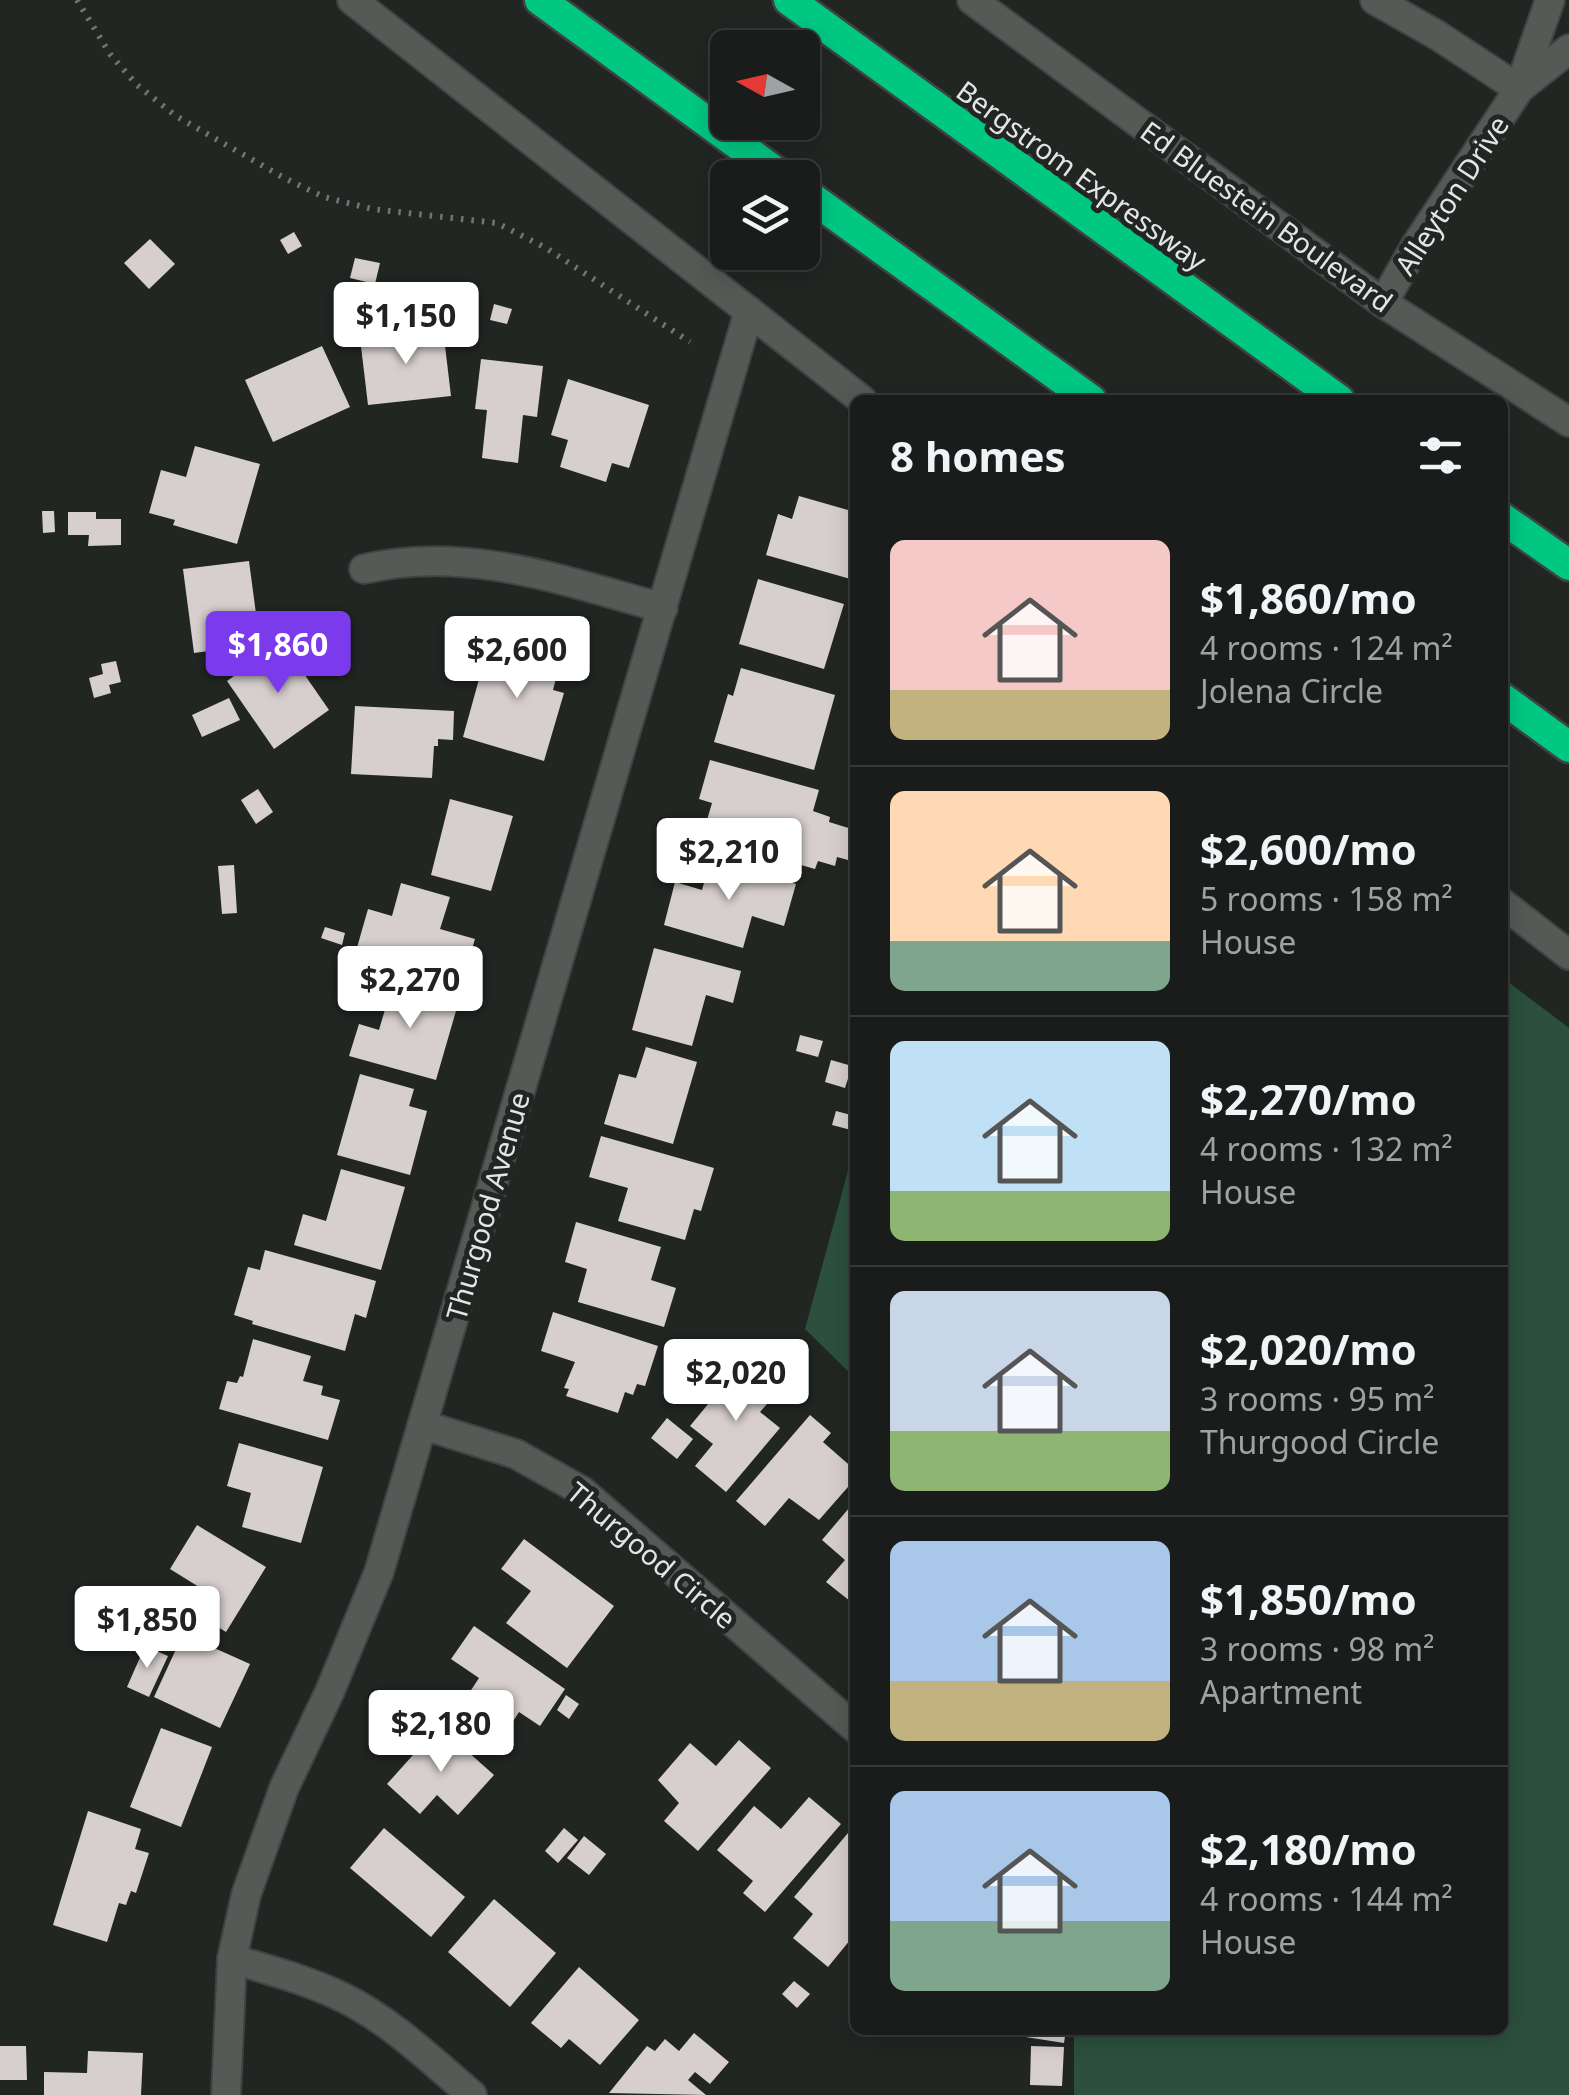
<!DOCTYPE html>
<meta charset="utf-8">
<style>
body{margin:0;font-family:"Noto Sans",sans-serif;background:#222523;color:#f1f3f6;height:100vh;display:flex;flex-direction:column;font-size:38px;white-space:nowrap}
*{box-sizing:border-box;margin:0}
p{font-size:32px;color:#9fa1a2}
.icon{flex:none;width:55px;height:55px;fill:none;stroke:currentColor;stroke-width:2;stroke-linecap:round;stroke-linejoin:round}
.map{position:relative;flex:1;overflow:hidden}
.details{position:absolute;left:850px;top:395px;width:658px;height:1640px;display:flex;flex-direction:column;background:#191c1a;border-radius:15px;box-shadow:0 5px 25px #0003,0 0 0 2px #373a39}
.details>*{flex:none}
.needle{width:65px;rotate:278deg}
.tools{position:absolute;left:710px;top:30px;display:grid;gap:20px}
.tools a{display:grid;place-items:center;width:110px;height:110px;border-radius:15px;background:#191c1a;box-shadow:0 5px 25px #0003,0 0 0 2px #373a39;font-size:50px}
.price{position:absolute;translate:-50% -85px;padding:0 22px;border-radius:10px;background:#fff;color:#222;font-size:32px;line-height:65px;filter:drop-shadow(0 2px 5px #0008)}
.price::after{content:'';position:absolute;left:50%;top:60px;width:30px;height:22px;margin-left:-15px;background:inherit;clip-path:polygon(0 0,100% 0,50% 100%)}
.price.on{background:#7c3aed;color:#fff}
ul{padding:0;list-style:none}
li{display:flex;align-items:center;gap:30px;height:250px;padding:0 40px}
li+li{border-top:2px solid #373a39}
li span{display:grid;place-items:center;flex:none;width:280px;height:200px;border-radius:15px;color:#555}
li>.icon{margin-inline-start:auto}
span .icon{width:120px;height:120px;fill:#fffc;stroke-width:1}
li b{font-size:42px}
h2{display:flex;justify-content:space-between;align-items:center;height:120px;padding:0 40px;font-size:42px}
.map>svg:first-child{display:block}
.green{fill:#2c503d}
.building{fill:#d7cfce}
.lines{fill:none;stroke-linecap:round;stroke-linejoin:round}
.minor-casing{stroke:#3f4341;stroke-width:32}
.secondary-casing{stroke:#3f4341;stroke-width:32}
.motorway-casing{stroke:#3f4341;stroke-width:35}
.path{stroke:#717573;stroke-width:6;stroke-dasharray:2.5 8;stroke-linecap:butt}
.minor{stroke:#555a57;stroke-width:28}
.secondary{stroke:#555a57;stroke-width:28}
.motorway{stroke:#00c883;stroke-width:30}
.labels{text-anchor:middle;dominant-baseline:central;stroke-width:10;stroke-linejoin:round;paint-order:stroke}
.street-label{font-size:28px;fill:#e3e6e5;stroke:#212623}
</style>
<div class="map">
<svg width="1569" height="2095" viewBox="0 0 1569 2095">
<rect width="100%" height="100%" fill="#212623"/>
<g class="green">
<path d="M 1503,978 L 1569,1028 L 1569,2095 L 1074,2095 L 1074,2030 L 1502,2030 Z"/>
<path d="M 855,1145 L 855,1378 L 805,1329 Z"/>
</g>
<g class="building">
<path d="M 294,232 L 302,246 L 288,254 L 280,240 Z"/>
<path d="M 150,239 L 175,264 L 149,289 L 124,263 Z"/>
<path d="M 355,258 L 380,263 L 375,284 L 350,278 Z"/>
<path d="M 494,304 L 512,309 L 507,324 L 490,320 Z"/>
<path d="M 443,329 L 451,396 L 368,405 L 360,338 Z"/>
<path d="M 322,346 L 350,407 L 273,442 L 245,380 Z"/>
<path d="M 481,359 L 543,366 L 537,417 L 523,415 L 518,463 L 482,458 L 487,410 L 475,409 Z"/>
<path d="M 568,379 L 649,405 L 629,468 L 612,463 L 606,482 L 560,467 L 568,440 L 551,435 Z"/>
<path d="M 195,446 L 260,464 L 237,544 L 173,525 L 175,520 L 149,513 L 161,470 L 186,477 Z"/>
<path d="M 799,496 L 855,512 L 854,580 L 766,555 L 778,514 L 792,519 Z"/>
<path d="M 42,511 L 54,511 L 55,532 L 43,533 Z"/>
<path d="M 68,512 L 96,512 L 96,519 L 121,519 L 121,545 L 88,546 L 89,535 L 68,535 Z"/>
<path d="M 249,561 L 260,644 L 194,653 L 183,569 Z"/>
<path d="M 758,579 L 844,604 L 824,669 L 739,644 Z"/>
<path d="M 501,637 L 562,655 L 553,690 L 564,693 L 544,761 L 463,737 L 481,672 L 491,674 Z"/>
<path d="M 282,642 L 329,710 L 274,749 L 227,681 Z"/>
<path d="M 116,661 L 121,682 L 109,685 L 111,693 L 94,698 L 89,678 L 103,674 L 101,664 Z"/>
<path d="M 741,668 L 835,695 L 814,770 L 714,742 L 728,694 L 733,696 Z"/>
<path d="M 229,698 L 240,720 L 202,737 L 192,715 Z"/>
<path d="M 355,706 L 454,711 L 453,740 L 438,739 L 438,746 L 434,746 L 432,778 L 351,774 Z"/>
<path d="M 710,760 L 819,790 L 813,811 L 830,817 L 829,822 L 855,830 L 848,860 L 837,857 L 835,866 L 818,861 L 815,869 L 702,837 L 712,803 L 699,799 Z"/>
<path d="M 258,789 L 273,812 L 256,824 L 241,800 Z"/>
<path d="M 450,799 L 513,816 L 491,891 L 431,875 Z"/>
<path d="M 711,858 L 796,884 L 784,926 L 752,916 L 743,948 L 664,925 L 675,882 L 702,890 Z"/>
<path d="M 234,865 L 237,913 L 222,914 L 218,866 Z"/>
<path d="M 401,883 L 450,897 L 440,929 L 475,939 L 462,982 L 356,951 L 368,909 L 392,916 Z"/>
<path d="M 325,927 L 345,933 L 342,945 L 321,938 Z"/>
<path d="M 654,948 L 741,971 L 733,1003 L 706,995 L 692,1046 L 632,1030 Z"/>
<path d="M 394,979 L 460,997 L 436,1080 L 349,1056 L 359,1024 L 379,1030 Z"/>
<path d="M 800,1035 L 823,1041 L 818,1057 L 796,1051 Z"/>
<path d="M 646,1047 L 697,1062 L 673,1144 L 604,1124 L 619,1074 L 636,1078 Z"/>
<path d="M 831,1060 L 852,1066 L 845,1088 L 825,1082 Z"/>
<path d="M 360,1074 L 414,1089 L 409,1106 L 427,1111 L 410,1175 L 337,1155 Z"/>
<path d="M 836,1111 L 855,1116 L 855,1131 L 832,1125 Z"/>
<path d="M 601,1136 L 714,1168 L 701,1211 L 694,1209 L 685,1240 L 618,1221 L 628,1188 L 589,1177 Z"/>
<path d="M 341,1169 L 405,1187 L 381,1270 L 294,1245 L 303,1214 L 326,1221 Z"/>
<path d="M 576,1222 L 661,1247 L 651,1280 L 676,1288 L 664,1327 L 578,1302 L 587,1269 L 565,1262 Z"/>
<path d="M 265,1250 L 376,1281 L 366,1318 L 355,1314 L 345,1351 L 252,1324 L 253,1321 L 234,1315 L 248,1267 L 260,1270 Z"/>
<path d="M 553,1312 L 658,1346 L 645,1386 L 637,1384 L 633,1395 L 625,1392 L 618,1413 L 566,1396 L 569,1389 L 564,1388 L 575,1362 L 541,1351 Z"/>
<path d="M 253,1339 L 311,1356 L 303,1381 L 323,1386 L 321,1395 L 340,1400 L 328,1440 L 219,1409 L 227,1381 L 237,1383 L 240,1376 L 243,1377 Z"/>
<path d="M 746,1358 L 782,1387 L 760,1412 L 780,1428 L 726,1492 L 695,1466 L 713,1444 L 690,1426 Z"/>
<path d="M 810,1415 L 831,1433 L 823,1442 L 855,1470 L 855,1479 L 819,1520 L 789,1498 L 765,1526 L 736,1501 Z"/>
<path d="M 667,1418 L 693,1439 L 677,1459 L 651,1438 Z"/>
<path d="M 239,1443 L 323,1467 L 301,1543 L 242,1527 L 251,1493 L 227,1486 Z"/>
<path d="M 855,1501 L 855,1605 L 826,1582 L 845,1560 L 822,1540 Z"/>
<path d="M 197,1525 L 266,1567 L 226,1632 L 186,1607 L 199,1587 L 170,1569 Z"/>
<path d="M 524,1539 L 614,1606 L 567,1668 L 506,1623 L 531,1591 L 501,1569 Z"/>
<path d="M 474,1626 L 565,1689 L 540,1726 L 519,1712 L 503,1737 L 460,1707 L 479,1678 L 451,1659 Z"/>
<path d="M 183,1634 L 250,1664 L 220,1728 L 154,1697 Z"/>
<path d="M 145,1646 L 168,1656 L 149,1697 L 127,1687 Z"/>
<path d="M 566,1695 L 579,1704 L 569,1719 L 557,1710 Z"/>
<path d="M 439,1726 L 494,1775 L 458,1815 L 437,1795 L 420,1814 L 387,1784 Z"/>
<path d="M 161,1728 L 212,1747 L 181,1827 L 130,1807 Z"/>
<path d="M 739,1740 L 771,1768 L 698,1851 L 664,1821 L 679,1803 L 658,1780 L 690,1743 L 716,1766 Z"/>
<path d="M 809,1797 L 841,1824 L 765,1912 L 743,1893 L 753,1881 L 717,1850 L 754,1806 L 781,1829 Z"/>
<path d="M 88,1811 L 141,1829 L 135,1849 L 149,1853 L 136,1893 L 131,1891 L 126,1905 L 119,1903 L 107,1942 L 53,1925 Z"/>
<path d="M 384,1828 L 465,1897 L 431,1937 L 350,1868 Z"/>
<path d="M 564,1828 L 578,1840 L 558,1863 L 545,1851 Z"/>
<path d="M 848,1833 L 855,1839 L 855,1934 L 828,1967 L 793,1938 L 813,1914 L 794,1897 Z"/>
<path d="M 584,1836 L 606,1854 L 589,1875 L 567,1858 Z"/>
<path d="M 494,1899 L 556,1953 L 510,2007 L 448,1952 Z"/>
<path d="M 579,1967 L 639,2020 L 600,2065 L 569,2039 L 561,2048 L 531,2023 Z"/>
<path d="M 794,1981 L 810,1994 L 797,2008 L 782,1994 Z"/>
<path d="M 981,2030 L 1066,2030 L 1064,2043 Z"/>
<path d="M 694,2033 L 729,2062 L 710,2084 L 695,2072 L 688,2080 L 706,2095 L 609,2093 L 647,2046 L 655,2051 L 665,2039 L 679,2051 Z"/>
<path d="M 0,2046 L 26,2046 L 27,2080 L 0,2080 Z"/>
<path d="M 1031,2046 L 1064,2047 L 1062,2086 L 1030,2085 Z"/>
<path d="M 88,2051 L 143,2053 L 141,2095 L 44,2095 L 44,2072 L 87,2073 Z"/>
</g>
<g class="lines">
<defs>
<g id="minor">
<path d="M 1375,0 L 1437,35 L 1519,89"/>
<path d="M 1520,88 L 1569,49"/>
<path d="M 1383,303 L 1416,245 L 1519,89 L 1550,0"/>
<path d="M 364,569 C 467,545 564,581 663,608"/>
<path d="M 423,1425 L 516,1454 L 582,1491 L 855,1728"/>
<path d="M 232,1959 C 269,1970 307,1980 342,1997 C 390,2020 432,2061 472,2095"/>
<path d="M 226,2095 L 232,1959 L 246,1895 L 284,1788 L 330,1691 L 379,1572 L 749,311"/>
</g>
<g id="secondary">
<path d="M 352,0 L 862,400"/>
<path d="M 972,0 L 1383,303 L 1569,422"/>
<path d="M 1502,903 L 1569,955"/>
</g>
<g id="motorway">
<path d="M 540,0 L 784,178"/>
<path d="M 789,0 L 1339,400"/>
<path d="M 802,191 L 1091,400"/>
<path d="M 1502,518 L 1569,565"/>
<path d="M 1502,698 L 1569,747"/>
</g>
</defs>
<use href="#minor" class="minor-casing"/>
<use href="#secondary" class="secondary-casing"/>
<use href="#motorway" class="motorway-casing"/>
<path class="path" d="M 77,0 L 110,54 L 137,85 L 176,116 L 284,178 L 324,197 L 372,209 L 497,223 L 546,248 L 690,342"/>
<use href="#minor" class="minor"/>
<use href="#secondary" class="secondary"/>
<use href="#motorway" class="motorway"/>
</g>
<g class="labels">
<g class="street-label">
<text transform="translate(1082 175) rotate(36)">Bergstrom Expressway</text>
<text transform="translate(1451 195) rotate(-57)">Alleyton Drive</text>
<text transform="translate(1267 216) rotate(36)">Ed Bluestein Boulevard</text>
<text transform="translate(487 1206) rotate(-74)">Thurgood Avenue</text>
<text transform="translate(652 1555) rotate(40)">Thurgood Circle</text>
</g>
</g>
</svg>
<div class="tools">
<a><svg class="needle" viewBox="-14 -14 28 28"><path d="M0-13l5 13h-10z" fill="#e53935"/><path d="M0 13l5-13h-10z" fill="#9fa1a2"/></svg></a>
<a><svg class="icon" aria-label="layers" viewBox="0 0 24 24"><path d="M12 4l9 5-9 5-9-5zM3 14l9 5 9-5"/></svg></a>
</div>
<b class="price" style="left:406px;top:367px">$1,150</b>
<b class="price on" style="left:278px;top:696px">$1,860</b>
<b class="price" style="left:517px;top:701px">$2,600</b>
<b class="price" style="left:729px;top:903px">$2,210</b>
<b class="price" style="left:410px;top:1031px">$2,270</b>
<b class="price" style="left:736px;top:1424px">$2,020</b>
<b class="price" style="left:147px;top:1671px">$1,850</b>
<b class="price" style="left:441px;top:1775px">$2,180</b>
<section class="details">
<h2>8 homes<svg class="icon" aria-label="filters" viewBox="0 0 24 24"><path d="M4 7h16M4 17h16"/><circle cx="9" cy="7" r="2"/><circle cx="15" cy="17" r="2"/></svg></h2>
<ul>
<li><span style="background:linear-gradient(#f6c9c9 75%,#c2b280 0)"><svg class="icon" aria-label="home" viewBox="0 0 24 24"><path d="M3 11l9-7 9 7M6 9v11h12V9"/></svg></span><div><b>$1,860/mo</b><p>4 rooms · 124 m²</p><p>Jolena Circle</p></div></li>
<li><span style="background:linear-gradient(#ffd9b3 75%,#7fa58c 0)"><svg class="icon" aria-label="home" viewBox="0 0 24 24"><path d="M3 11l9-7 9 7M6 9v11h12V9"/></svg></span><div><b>$2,600/mo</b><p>5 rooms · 158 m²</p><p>House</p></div></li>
<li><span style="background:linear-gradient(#bfe0f5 75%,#8fb573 0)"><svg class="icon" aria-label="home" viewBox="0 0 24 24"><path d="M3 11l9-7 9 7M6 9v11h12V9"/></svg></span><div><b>$2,270/mo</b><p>4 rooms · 132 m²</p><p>House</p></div></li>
<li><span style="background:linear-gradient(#c9d6e8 70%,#8fb573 0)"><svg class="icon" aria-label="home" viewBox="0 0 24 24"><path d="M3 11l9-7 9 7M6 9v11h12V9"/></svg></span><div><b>$2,020/mo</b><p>3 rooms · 95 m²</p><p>Thurgood Circle</p></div></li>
<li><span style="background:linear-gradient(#a9c7e8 70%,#c2b280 0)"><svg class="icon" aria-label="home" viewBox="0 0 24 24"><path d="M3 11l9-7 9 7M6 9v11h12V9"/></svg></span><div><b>$1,850/mo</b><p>3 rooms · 98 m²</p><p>Apartment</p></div></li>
<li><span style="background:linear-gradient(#a9c7e8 65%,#7fa58c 0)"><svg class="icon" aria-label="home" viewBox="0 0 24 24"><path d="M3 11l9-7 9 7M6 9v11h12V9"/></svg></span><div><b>$2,180/mo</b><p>4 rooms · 144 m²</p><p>House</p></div></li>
</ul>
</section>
</div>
